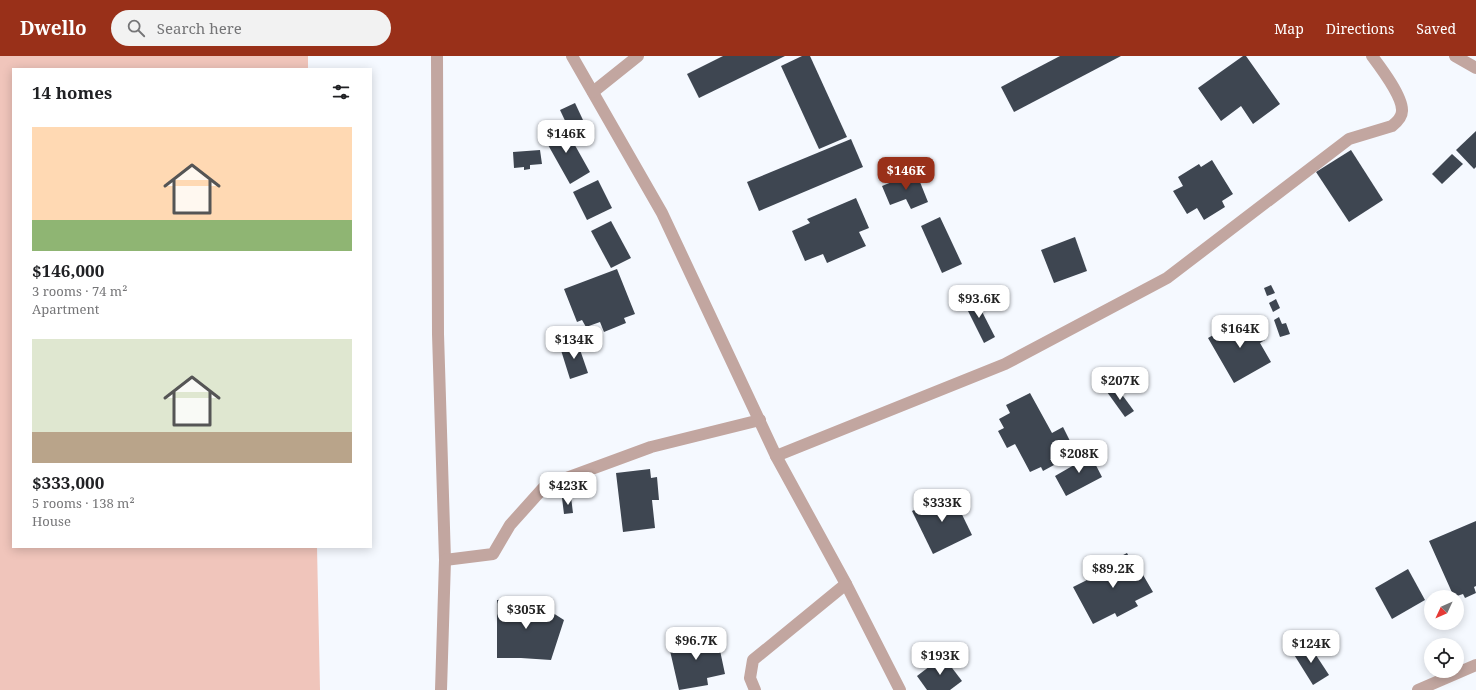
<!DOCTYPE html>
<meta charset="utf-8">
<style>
body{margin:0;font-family:"Noto Serif",serif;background:#f2f2f2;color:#202124;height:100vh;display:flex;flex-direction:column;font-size:15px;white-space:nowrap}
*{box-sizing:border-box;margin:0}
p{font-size:13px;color:#757577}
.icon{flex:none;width:22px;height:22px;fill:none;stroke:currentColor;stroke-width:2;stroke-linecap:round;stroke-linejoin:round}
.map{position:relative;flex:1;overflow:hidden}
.sheet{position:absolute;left:12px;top:12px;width:360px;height:480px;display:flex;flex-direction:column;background:#fff;border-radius:0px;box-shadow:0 2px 10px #0003}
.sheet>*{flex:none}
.needle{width:26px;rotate:226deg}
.fabs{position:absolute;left:1424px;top:534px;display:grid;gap:8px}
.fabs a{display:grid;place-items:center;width:40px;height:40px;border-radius:50%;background:#fff;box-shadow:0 2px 10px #0003;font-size:20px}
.price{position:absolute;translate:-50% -34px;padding:0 9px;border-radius:8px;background:#fff;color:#222;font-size:13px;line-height:26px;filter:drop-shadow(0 1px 2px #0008)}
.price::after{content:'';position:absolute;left:50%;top:24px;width:12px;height:9px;margin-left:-6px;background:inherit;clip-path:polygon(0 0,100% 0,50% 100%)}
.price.selected{background:#993019;color:#fff}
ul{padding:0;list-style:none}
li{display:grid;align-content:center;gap:8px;height:212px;padding:0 20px}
li span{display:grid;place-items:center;height:124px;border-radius:0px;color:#555}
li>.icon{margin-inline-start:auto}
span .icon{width:72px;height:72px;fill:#fffc;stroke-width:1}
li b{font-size:17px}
h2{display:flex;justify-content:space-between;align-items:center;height:48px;padding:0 20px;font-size:17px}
header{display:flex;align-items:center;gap:24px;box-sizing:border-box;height:56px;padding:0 20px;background:#993019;color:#fff}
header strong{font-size:19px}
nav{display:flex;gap:22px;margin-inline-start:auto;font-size:14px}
.search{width:280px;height:36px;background:#f2f2f2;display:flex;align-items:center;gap:10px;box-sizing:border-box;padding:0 14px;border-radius:22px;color:#757577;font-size:15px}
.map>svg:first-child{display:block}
.green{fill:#f0c5bb}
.building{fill:#3e4651}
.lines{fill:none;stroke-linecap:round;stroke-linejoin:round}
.minor{stroke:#c2a6a0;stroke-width:12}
</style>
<header>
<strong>Dwello</strong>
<div class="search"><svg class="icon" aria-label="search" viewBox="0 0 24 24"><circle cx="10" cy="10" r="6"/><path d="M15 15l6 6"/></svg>Search here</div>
<nav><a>Map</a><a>Directions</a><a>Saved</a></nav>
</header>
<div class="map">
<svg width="1476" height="634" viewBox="0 0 1476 634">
<rect width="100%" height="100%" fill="#f5f9ff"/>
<path class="green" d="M 0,0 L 308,0 L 308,13 L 13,13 L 13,491 L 317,491 L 320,634 L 0,634 Z"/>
<g class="building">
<path d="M 723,0 L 785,0 L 699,42 L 687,18 Z"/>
<path d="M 802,0 L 810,0 L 847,81 L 819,93 L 781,10 Z"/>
<path d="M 1060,0 L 1121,0 L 1014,56 L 1001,31 Z"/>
<path d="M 1243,0 L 1246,0 L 1280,48 L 1253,68 L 1241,50 L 1221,65 L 1198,32 Z"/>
<path d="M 575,47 L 583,64 L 568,71 L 560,54 Z"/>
<path d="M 563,68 L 590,116 L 570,128 L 543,80 Z"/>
<path d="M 1476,75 L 1476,111 L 1474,113 L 1456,94 Z"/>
<path d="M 851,83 L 863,111 L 759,155 L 747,126 Z"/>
<path d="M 540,94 L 542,108 L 530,109 L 530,113 L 524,114 L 524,111 L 514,112 L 513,96 Z"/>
<path d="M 1351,94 L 1383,144 L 1349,166 L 1316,116 Z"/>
<path d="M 1452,98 L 1463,108 L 1442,128 L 1432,118 Z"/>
<path d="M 1212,104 L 1233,138 L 1222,145 L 1225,151 L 1204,164 L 1197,152 L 1187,158 L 1173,135 L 1183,130 L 1178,121 L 1199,108 L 1201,111 Z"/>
<path d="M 916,116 L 928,146 L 911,153 L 906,143 L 890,149 L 882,130 Z"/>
<path d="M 598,124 L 612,152 L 587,164 L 573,136 Z"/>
<path d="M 856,142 L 869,172 L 859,176 L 866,190 L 827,207 L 823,198 L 805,205 L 792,175 L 810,167 L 807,163 Z"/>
<path d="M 940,161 L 962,208 L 942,217 L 921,170 Z"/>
<path d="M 611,165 L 631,202 L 611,212 L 591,175 Z"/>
<path d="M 1075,181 L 1087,215 L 1054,227 L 1041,194 Z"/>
<path d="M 617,213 L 635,258 L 624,262 L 626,267 L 604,276 L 600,266 L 586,271 L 582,264 L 577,266 L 564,233 Z"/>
<path d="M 1271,229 L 1275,237 L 1267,240 L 1264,232 Z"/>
<path d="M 974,240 L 995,281 L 984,287 L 963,245 Z"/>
<path d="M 1276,243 L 1280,252 L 1273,256 L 1269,247 Z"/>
<path d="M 1246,260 L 1252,272 L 1256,269 L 1265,284 L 1260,287 L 1271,306 L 1234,327 L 1208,282 Z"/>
<path d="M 1279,261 L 1282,268 L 1286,267 L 1290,278 L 1280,281 L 1274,264 Z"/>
<path d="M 577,285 L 588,317 L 570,323 L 560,291 Z"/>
<path d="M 1115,329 L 1134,355 L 1125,361 L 1107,336 Z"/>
<path d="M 1030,337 L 1052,377 L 1063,371 L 1073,391 L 1050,403 L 1054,409 L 1043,415 L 1041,411 L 1030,416 L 1015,388 L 1007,392 L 998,375 L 1004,372 L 999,363 L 1010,357 L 1006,349 Z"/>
<path d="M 1088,394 L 1102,421 L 1066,440 L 1055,420 L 1074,409 L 1071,403 Z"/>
<path d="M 650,413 L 651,422 L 657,421 L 659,444 L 652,444 L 655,472 L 623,476 L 616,417 Z"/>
<path d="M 951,436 L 972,479 L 933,498 L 912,455 Z"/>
<path d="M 571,441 L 573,457 L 564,458 L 562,442 Z"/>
<path d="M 1476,465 L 1476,530 L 1474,531 L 1476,537 L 1465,542 L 1463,538 L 1454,541 L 1429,485 Z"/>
<path d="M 1127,497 L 1136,514 L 1139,512 L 1153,536 L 1135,545 L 1138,550 L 1117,561 L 1115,557 L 1093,568 L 1073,531 L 1095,520 L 1092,515 Z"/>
<path d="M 1408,513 L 1425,544 L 1392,563 L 1375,532 Z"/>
<path d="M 531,543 L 564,564 L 551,604 L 521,602 L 497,602 L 497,544 Z"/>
<path d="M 706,578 L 708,587 L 718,585 L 725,618 L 707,622 L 708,629 L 679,634 L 668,586 Z"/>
<path d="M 1308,587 L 1329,619 L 1313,629 L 1293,597 Z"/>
<path d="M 943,600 L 962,625 L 950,634 L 927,634 L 917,620 Z"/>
</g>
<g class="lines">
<g class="minor">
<path d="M 437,0 L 438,278 L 445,504 L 441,634"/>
<path d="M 572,0 L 662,157 L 776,400 L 846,528 L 900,634"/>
<path d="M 1455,0 L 1476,12"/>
<path d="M 593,36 L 638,0"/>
<path d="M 776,400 L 1005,308 L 1167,222 L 1349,83 L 1392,70 C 1397,66 1402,61 1402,55 C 1403,41 1381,12 1372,0"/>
<path d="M 445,504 L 493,498 L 510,469 L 545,430 L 651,391 L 760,364"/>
<path d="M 755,634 L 750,622 L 753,604 L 846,528"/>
<path d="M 1418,634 L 1476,609"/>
</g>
</g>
</svg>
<div class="fabs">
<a><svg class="needle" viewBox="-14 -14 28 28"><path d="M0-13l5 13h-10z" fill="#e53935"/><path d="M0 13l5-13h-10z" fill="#757577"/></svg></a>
<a><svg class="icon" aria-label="locate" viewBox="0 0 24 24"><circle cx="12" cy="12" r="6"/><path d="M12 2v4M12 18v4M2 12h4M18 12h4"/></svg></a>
</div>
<b class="price" style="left:566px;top:98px">$146K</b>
<b class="price selected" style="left:906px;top:135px">$146K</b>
<b class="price" style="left:979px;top:263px">$93.6K</b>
<b class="price" style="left:1240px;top:293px">$164K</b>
<b class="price" style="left:574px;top:304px">$134K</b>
<b class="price" style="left:1120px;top:345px">$207K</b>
<b class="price" style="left:1079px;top:418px">$208K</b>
<b class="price" style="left:568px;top:450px">$423K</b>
<b class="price" style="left:942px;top:467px">$333K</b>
<b class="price" style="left:1113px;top:533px">$89.2K</b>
<b class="price" style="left:526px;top:574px">$305K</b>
<b class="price" style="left:696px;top:605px">$96.7K</b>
<b class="price" style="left:1311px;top:608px">$124K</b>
<b class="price" style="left:940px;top:620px">$193K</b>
<section class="sheet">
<h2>14 homes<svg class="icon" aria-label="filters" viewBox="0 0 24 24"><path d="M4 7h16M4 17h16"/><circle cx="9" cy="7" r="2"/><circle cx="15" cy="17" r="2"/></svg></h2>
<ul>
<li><span style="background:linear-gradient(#ffd9b3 75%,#8fb573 0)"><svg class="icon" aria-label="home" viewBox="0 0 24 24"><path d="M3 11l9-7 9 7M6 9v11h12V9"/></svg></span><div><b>$146,000</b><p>3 rooms · 74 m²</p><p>Apartment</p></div></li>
<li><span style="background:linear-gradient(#dfe7d0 75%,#b9a48a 0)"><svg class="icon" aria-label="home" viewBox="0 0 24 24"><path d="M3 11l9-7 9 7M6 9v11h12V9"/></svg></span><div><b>$333,000</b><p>5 rooms · 138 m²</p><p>House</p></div></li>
</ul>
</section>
</div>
